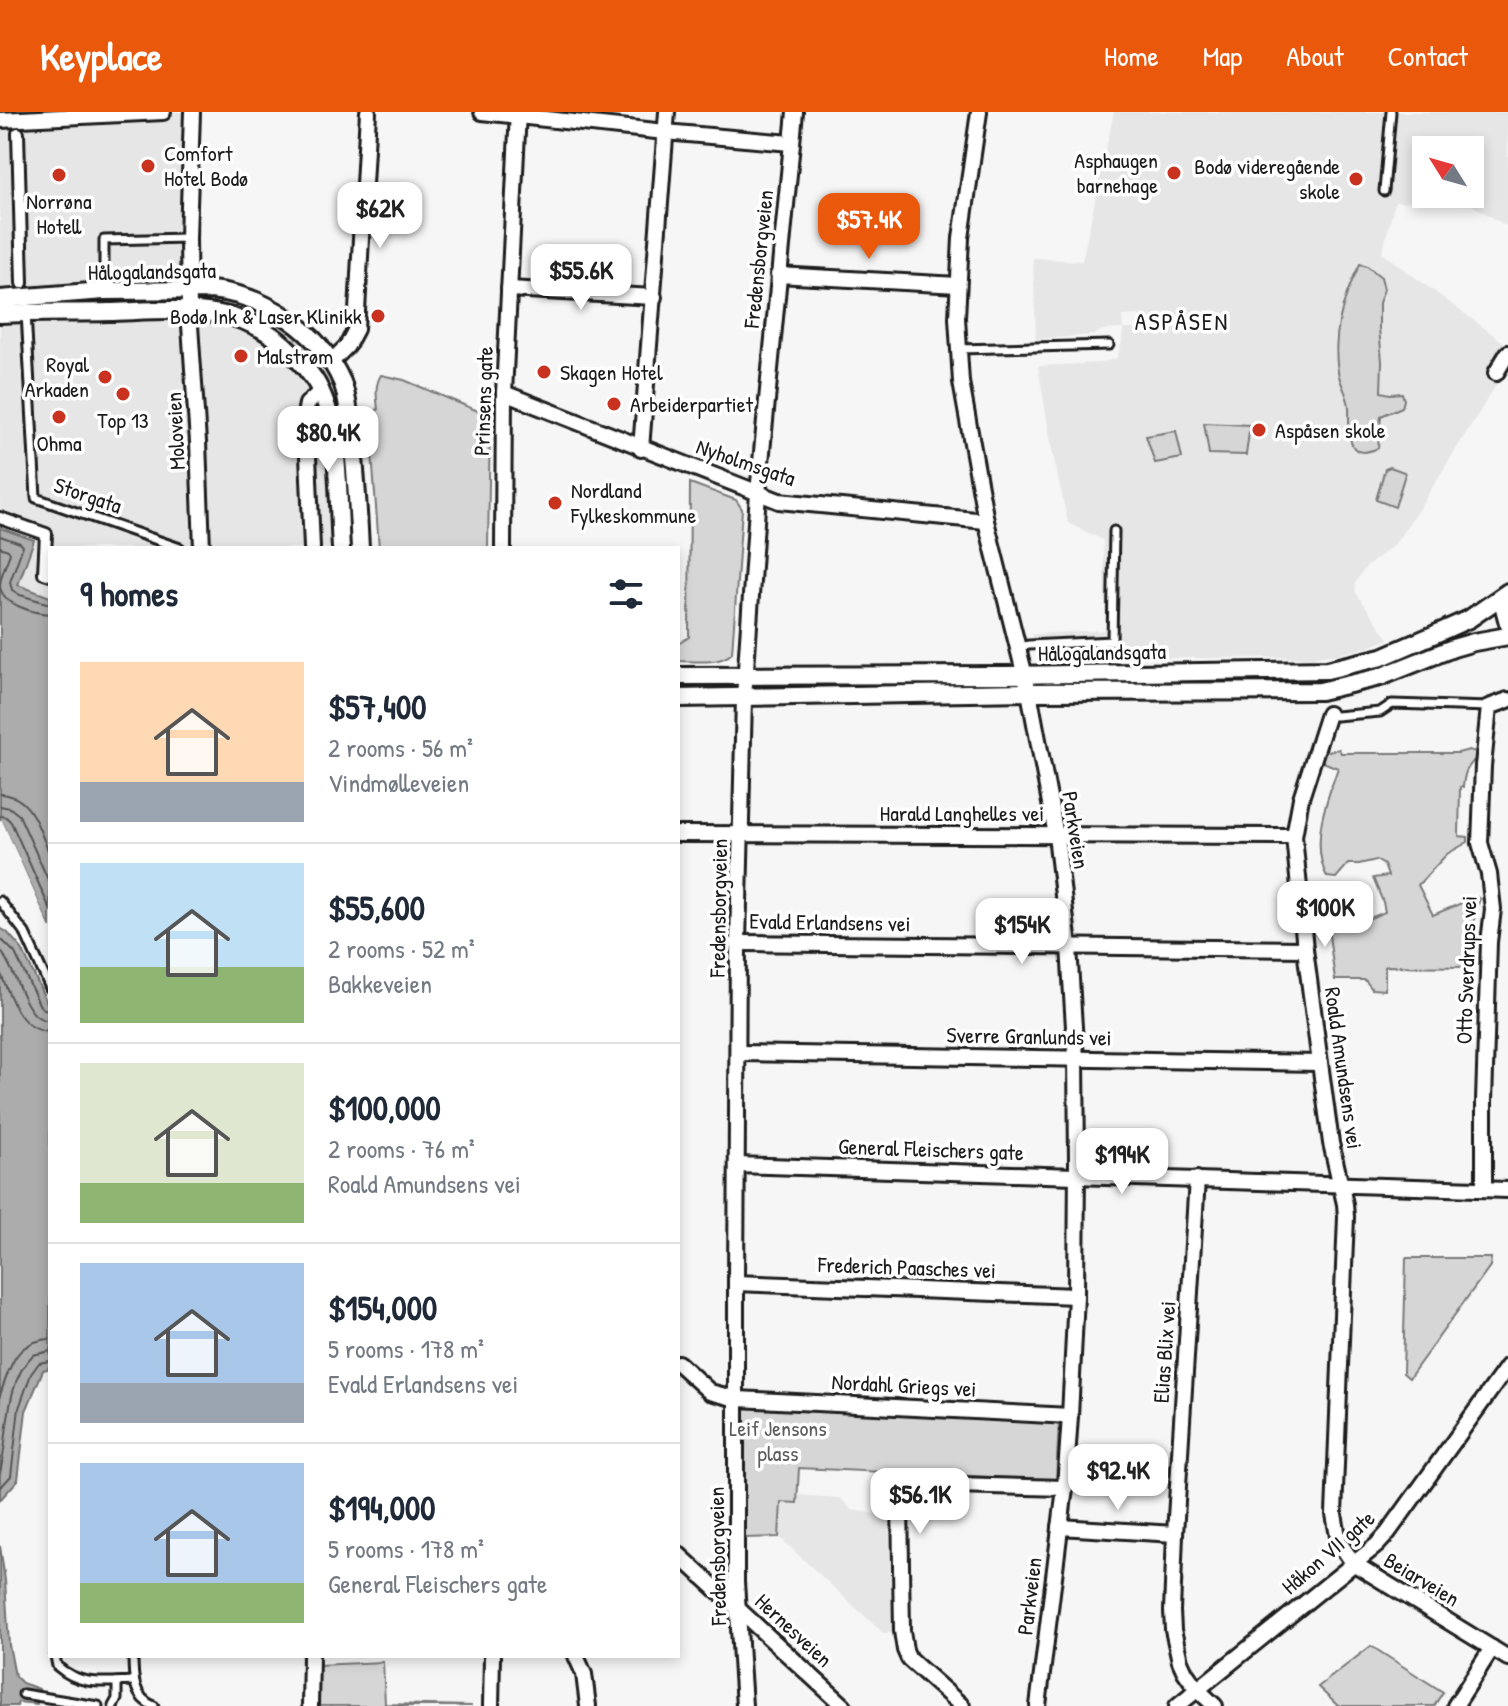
<!DOCTYPE html>
<meta charset="utf-8">
<style>
body{margin:0;font-family:"Patrick Hand",sans-serif;background:#f6f6f7;color:#1f2937;height:100vh;display:flex;flex-direction:column;font-size:30px;white-space:nowrap}
*{box-sizing:border-box;margin:0}
p{font-size:26px;color:#747a83}
.icon{flex:none;width:44px;height:44px;fill:none;stroke:currentColor;stroke-width:2;stroke-linecap:round;stroke-linejoin:round}
.map{position:relative;flex:1;overflow:hidden}
.sheet{position:absolute;left:48px;top:434px;width:632px;height:1112px;display:flex;flex-direction:column;background:#fff;border-radius:0px;box-shadow:0 4px 12px #0003}
.sheet>*{flex:none}
.needle{width:52px;rotate:307deg}
.controls{position:absolute;left:1412px;top:24px;display:grid;gap:16px}
.controls a{display:grid;place-items:center;width:72px;height:72px;border-radius:0px;background:#fff;box-shadow:0 4px 12px #0003;font-size:40px}
.price{position:absolute;translate:-50% -68px;padding:0 18px;border-radius:16px;background:#fff;color:#222;font-size:26px;line-height:52px;filter:drop-shadow(0 2px 4px #0008)}
.price::after{content:'';position:absolute;left:50%;top:48px;width:24px;height:18px;margin-left:-12px;background:inherit;clip-path:polygon(0 0,100% 0,50% 100%)}
.price.selected{background:#ea580c;color:#fff}
ul{padding:0;list-style:none}
li{display:flex;align-items:center;gap:24px;height:200px;padding:0 32px}
li+li{border-top:2px solid #e0e1e3}
li span{display:grid;place-items:center;flex:none;width:224px;height:160px;border-radius:0px;color:#555}
li>.icon{margin-inline-start:auto}
span .icon{width:96px;height:96px;fill:#fffc;stroke-width:1}
li b{font-size:34px}
h2{display:flex;justify-content:space-between;align-items:center;height:96px;padding:0 32px;font-size:34px}
header{display:flex;align-items:center;gap:48px;box-sizing:border-box;height:112px;padding:0 40px;background:#ea580c;color:#fff}
header strong{font-size:38px}
nav{display:flex;gap:44px;margin-inline-start:auto;font-size:28px}
.map>svg:first-child{display:block}
.built{fill:#e6e6e6;fill-rule:evenodd}
.green{fill:#d6d6d6;stroke:#797979;stroke-width:2}
.water{fill:#acacac;stroke:#727272;stroke-width:2}
.pier{fill:#f6f6f6}
.lines{fill:none;stroke-linecap:round;stroke-linejoin:round}
.shore{stroke:#565656;stroke-width:2}
.service-casing{stroke:#1c1c1c;stroke-width:13}
.pedestrian-casing{stroke:#1c1c1c;stroke-width:16}
.minor-casing{stroke:#1c1c1c;stroke-width:20}
.tertiary-casing{stroke:#1c1c1c;stroke-width:22}
.service{stroke:#fff;stroke-width:7}
.pedestrian{stroke:#fff;stroke-width:10}
.minor{stroke:#fff;stroke-width:14}
.tertiary{stroke:#fff;stroke-width:16}
.poi-dot{fill:#c8321e;stroke:#fff;stroke-width:3}
.labels{text-anchor:middle;dominant-baseline:central;stroke-width:7;stroke-linejoin:round;paint-order:stroke}
.poi-label{font-size:22px;fill:#1c1c1c;stroke:#fff;text-anchor:start}
.street-label{font-size:22px;fill:#1c1c1c;stroke:#fff}
.park-label{font-size:22px;fill:#5d5d5d;stroke:#fff}
.neighbourhood-label{font-size:24px;letter-spacing:2px;fill:#1c1c1c;stroke:#fff}
</style>
<header>
<strong>Keyplace</strong>
<nav><a>Home</a><a>Map</a><a>About</a><a>Contact</a></nav>
</header>
<div class="map">
<svg width="1508" height="1594" viewBox="0 0 1508 1594">
<rect width="100%" height="100%" fill="#f6f6f6"/>
<filter id="ink" filterUnits="userSpaceOnUse"><feTurbulence type="fractalNoise" baseFrequency=".0125" numOctaves="2"/><feDisplacementMap in="SourceGraphic" scale="16" xChannelSelector="R" yChannelSelector="G"/><feConvolveMatrix kernelMatrix="1 2 1 2 8 2 1 2 1" color-interpolation-filters="sRGB"/></filter>
<g filter="url(#ink)">
<g class="built">
<path d="M 0,0 L 192,0 L 189,198 L 245,208 L 321,279 L 341,436 L 50,436 L 50,485 L 18,473 L 34,428 L 0,416 Z"/>
<path d="M 1114,0 L 1508,0 L 1508,115 L 1472,93 L 1395,90 L 1382,141 L 1506,232 L 1508,236 L 1508,254 L 1420,395 L 1394,433 L 1365,456 L 1355,471 L 1356,481 L 1389,527 L 1369,535 L 1338,542 L 1314,545 L 1083,547 L 1083,543 L 1072,543 L 1072,547 L 1037,546 L 1032,522 L 1106,518 L 1103,428 L 1068,411 L 1053,343 L 1038,254 L 1100,251 L 1117,246 L 1122,229 L 1123,217 L 1139,217 L 1139,203 L 1122,204 L 1123,217 L 1102,218 L 1093,223 L 1036,227 L 1033,146 L 1082,149 ZM 1426,38 L 1470,38 L 1470,82 L 1426,82 Z"/>
<path d="M 797,1383 L 840,1386 L 852,1398 L 889,1404 L 892,1520 L 883,1521 L 779,1425 L 781,1390 L 797,1390 Z"/>
</g>
<g class="green">
<path d="M 1360,152 L 1367,154 L 1381,165 L 1384,177 L 1379,191 L 1379,216 L 1382,249 L 1381,280 L 1390,282 L 1402,281 L 1404,288 L 1402,295 L 1381,304 L 1378,336 C 1343,352 1350,316 1349,295 C 1348,282 1340,272 1338,260 C 1332,223 1343,185 1360,152 Z"/>
<path d="M 174,184 L 177,186 L 176,191 L 43,195 L 43,189 Z"/>
<path d="M 216,187 L 237,190 L 274,205 L 305,231 L 319,246 L 328,261 L 343,300 L 356,436 L 348,436 L 327,273 C 303,224 264,206 214,191 Z"/>
<path d="M 381,263 L 404,268 L 490,304 L 488,436 L 379,436 L 369,300 L 378,298 C 377,286 374,274 381,263 Z"/>
<path d="M 1204,311 L 1250,313 L 1246,343 L 1209,342 Z"/>
<path d="M 1176,319 L 1182,346 L 1155,351 L 1146,324 Z"/>
<path d="M 1390,355 L 1404,360 L 1405,362 L 1395,395 L 1376,388 L 1385,357 Z"/>
<path d="M 690,371 L 736,388 L 742,397 L 732,541 C 720,553 694,549 678,549 L 678,532 L 689,525 Z"/>
<path d="M 1339,637 L 1341,641 L 1458,641 L 1469,638 L 1476,640 L 1478,643 C 1468,657 1465,655 1463,675 L 1460,675 L 1459,724 L 1468,725 L 1468,730 L 1447,742 L 1418,773 L 1433,803 L 1476,785 L 1480,787 L 1475,800 L 1469,855 L 1385,854 L 1385,878 L 1372,877 L 1365,868 L 1335,868 L 1327,808 L 1332,804 L 1346,816 L 1385,800 L 1383,790 L 1373,766 L 1388,764 L 1384,753 L 1376,748 L 1359,752 L 1348,752 L 1336,766 L 1327,765 C 1310,731 1326,689 1338,656 L 1323,650 L 1323,640 Z"/>
<path d="M 1406,1146 L 1491,1146 L 1490,1154 L 1409,1266 L 1403,1261 Z"/>
<path d="M 744,1294 L 1059,1309 L 1056,1368 L 799,1356 L 797,1391 L 781,1390 L 779,1425 L 742,1426 Z"/>
<path d="M 1371,1534 L 1443,1580 L 1434,1594 L 1338,1594 L 1318,1575 Z"/>
<path d="M 383,1550 L 385,1592 L 472,1594 L 317,1594 L 317,1553 Z"/>
</g>
<g class="water">
<path d="M 0,416 L 34,428 L 18,473 L 50,485 L 50,816 L 2,709 L 0,708 Z"/>
<path d="M 0,816 L 7,820 L 22,837 L 50,897 L 50,1253 L 47,1257 L 43,1258 L 26,1299 L 18,1368 L 0,1388 Z"/>
<path d="M 0,1434 L 5,1468 L 9,1533 L 15,1564 L 22,1571 L 39,1577 L 37,1592 L 18,1590 L 17,1594 L 0,1594 Z"/>
</g>
<path class="pier" d="M 0,708 L 2,708 L 50,816 L 50,820 L 46,818 L 0,715 Z"/>
<g class="lines">
<g class="shore">
<path d="M 0,424 L 20,431 L 23,434 L 10,470 L 12,478 L 20,483 L 50,492"/>
<path d="M 0,435 L 8,438 L 10,441 C 7,451 0,463 0,474 C 2,493 34,501 50,502"/>
<path d="M 0,682 C 32,683 39,718 50,743"/>
<path d="M 0,694 L 10,696 L 19,703 L 50,772"/>
<path d="M 0,704 L 6,705 L 11,710 L 50,797"/>
<path d="M 0,826 L 15,841 L 40,894 L 44,897 L 50,898"/>
<path d="M 0,838 C 14,854 23,896 38,905 C 43,908 44,908 50,908"/>
<path d="M 0,860 C 11,885 18,918 50,920"/>
<path d="M 0,1283 C 10,1255 15,1229 50,1227"/>
<path d="M 0,1361 C 9,1326 4,1270 33,1243 L 50,1239"/>
<path d="M 0,1376 L 11,1364 L 19,1296 L 31,1262 L 39,1251 L 50,1249"/>
</g>
<defs>
<g id="service">
<path d="M 1384,79 L 1391,0"/>
<path d="M 104,177 L 104,128 L 188,126"/>
<path d="M 26,200 L 36,386 L 180,436"/>
<path d="M 959,237 L 1109,233"/>
<path d="M 1017,535 L 1029,533 L 1112,529 L 1114,419"/>
<path d="M 1328,602 L 1336,604 L 1380,600 L 1392,592 L 1489,595"/>
<path d="M 0,789 L 25,821 L 50,876"/>
<path d="M 55,1544 L 57,1554 C 81,1575 104,1570 134,1569"/>
<path d="M 133,1544 C 133,1564 133,1586 154,1594"/>
<path d="M 23,1582 L 98,1594"/>
<path d="M 113,1594 L 117,1587 L 117,1570"/>
</g>
<g id="pedestrian">
<path d="M 18,21 L 22,171"/>
<path d="M 0,406 L 46,422 L 44,461 L 50,463"/>
</g>
<g id="minor">
<path d="M 192,0 L 188,126 L 189,199 L 198,330 L 202,436"/>
<path d="M 482,0 L 665,20 L 791,31"/>
<path d="M 979,0 L 961,126 L 957,206 L 961,270 L 986,409 L 1029,580 L 1056,723 L 1069,835 L 1076,947 L 1077,1050 L 1076,1184 L 1070,1304 L 1065,1376 L 1038,1594"/>
<path d="M 0,8 L 163,0"/>
<path d="M 778,163 L 958,173"/>
<path d="M 509,177 L 654,185"/>
<path d="M 331,250 L 347,234 L 356,217 L 368,0"/>
<path d="M 1496,261 L 1508,241"/>
<path d="M 504,281 L 779,389 L 986,409"/>
<path d="M 641,337 L 667,0"/>
<path d="M 312,436 L 306,297 L 307,292 L 321,279"/>
<path d="M 503,436 L 504,281 L 518,0"/>
<path d="M 1328,602 L 1301,686 L 1294,724 L 1305,837 L 1320,951 L 1331,1031 L 1345,1092 L 1346,1105 L 1334,1402 L 1339,1430 L 1353,1451 L 1508,1546"/>
<path d="M 678,722 L 1294,724"/>
<path d="M 738,831 L 1305,837"/>
<path d="M 738,941 L 1320,951"/>
<path d="M 737,1053 L 1508,1078"/>
<path d="M 1197,1067 L 1175,1422 L 1172,1499 L 1173,1518 L 1180,1549 L 1185,1560 L 1197,1577 L 1215,1594"/>
<path d="M 1484,1077 L 1484,989 L 1489,830 L 1493,797 L 1489,762 L 1480,731 L 1483,654 L 1489,595 L 1508,588"/>
<path d="M 736,1171 L 1076,1184"/>
<path d="M 678,1251 L 710,1280 L 737,1287 L 1070,1304"/>
<path d="M 1060,1415 L 1175,1422"/>
<path d="M 678,1442 L 844,1594"/>
<path d="M 576,1544 L 584,1562 L 588,1594"/>
<path d="M 310,1594 L 311,1544"/>
<path d="M 491,1594 L 492,1544"/>
<path d="M 744,1594 L 736,1470 L 736,1171 L 738,831 L 744,586 L 758,381 L 795,0"/>
<path d="M 962,1594 L 909,1547 L 905,1538 L 902,1519 L 900,1389 C 904,1379 908,1375 918,1372 L 1065,1376"/>
<path d="M 1177,1594 L 1377,1433 L 1387,1422 L 1508,1254"/>
<path d="M 1455,1594 L 1492,1536"/>
</g>
<g id="tertiary">
<path d="M 0,187 L 104,179 L 211,178 C 265,183 320,219 342,270 C 348,285 349,303 351,319 C 356,357 358,397 360,436"/>
<path d="M 0,202 C 36,200 73,201 109,200 C 178,198 246,188 296,245 C 305,255 316,267 321,280 C 340,319 338,392 341,436"/>
<path d="M 1508,481 L 1504,496 L 1508,511"/>
<path d="M 678,564 L 1005,563 L 1327,558 L 1382,545 L 1433,523 L 1469,507 L 1508,480"/>
<path d="M 678,586 L 1029,580 L 1320,579 L 1380,565 L 1453,536 L 1474,530 L 1508,524"/>
</g>
</defs>
<use href="#service" class="service-casing"/>
<use href="#pedestrian" class="pedestrian-casing"/>
<use href="#minor" class="minor-casing"/>
<use href="#tertiary" class="tertiary-casing"/>
<use href="#service" class="service"/>
<use href="#pedestrian" class="pedestrian"/>
<use href="#minor" class="minor"/>
<use href="#tertiary" class="tertiary"/>
</g>
</g>
<g class="poi-dot">
<circle cx="148" cy="54" r="8"/>
<circle cx="1174" cy="61" r="8"/>
<circle cx="59" cy="63" r="8"/>
<circle cx="1356" cy="67" r="8"/>
<circle cx="378" cy="204" r="8"/>
<circle cx="241" cy="244" r="8"/>
<circle cx="544" cy="260" r="8"/>
<circle cx="105" cy="265" r="8"/>
<circle cx="123" cy="282" r="8"/>
<circle cx="614" cy="292" r="8"/>
<circle cx="59" cy="305" r="8"/>
<circle cx="1259" cy="318" r="8"/>
<circle cx="555" cy="391" r="8"/>
</g>
<g class="labels">
<g class="poi-label">
<text x="164" y="41">Comfort<tspan x="164" dy="25">Hotel Bodø</tspan></text>
<text x="1158" y="48" text-anchor="end">Asphaugen<tspan x="1158" dy="25">barnehage</tspan></text>
<text x="1340" y="54" text-anchor="end">Bodø videregående<tspan x="1340" dy="25">skole</tspan></text>
<text x="59" y="89" text-anchor="middle">Norrøna<tspan x="59" dy="25">Hotell</tspan></text>
<text x="362" y="204" text-anchor="end">Bodø Ink &amp; Laser Klinikk</text>
<text x="257" y="244">Malstrøm</text>
<text x="89" y="252" text-anchor="end">Royal<tspan x="89" dy="25">Arkaden</tspan></text>
<text x="560" y="260">Skagen Hotel</text>
<text x="630" y="292">Arbeiderpartiet</text>
<text x="123" y="308" text-anchor="middle">Top 13</text>
<text x="1275" y="318">Aspåsen skole</text>
<text x="59" y="331" text-anchor="middle">Ohma</text>
<text x="571" y="378">Nordland<tspan x="571" dy="25">Fylkeskommune</tspan></text>
</g>
<g class="street-label">
<text transform="translate(758 147) rotate(-84)">Fredensborgveien</text>
<text transform="translate(152 159) rotate(-1)">Hålogalandsgata</text>
<text transform="translate(483 289) rotate(-88)">Prinsens gate</text>
<text transform="translate(175 319) rotate(-93)">Moloveien</text>
<text transform="translate(746 350) rotate(19)">Nyholmsgata</text>
<text transform="translate(88 383) rotate(19)">Storgata</text>
<text transform="translate(1102 540) rotate(-1)">Hålogalandsgata</text>
<text x="962" y="701">Harald Langhelles vei</text>
<text transform="translate(1076 718) rotate(81)">Parkveien</text>
<text transform="translate(718 796) rotate(-89)">Fredensborgveien</text>
<text transform="translate(830 810) rotate(1)">Evald Erlandsens vei</text>
<text transform="translate(1466 858) rotate(-88)">Otto Sverdrups vei</text>
<text transform="translate(1029 924) rotate(1)">Sverre Granlunds vei</text>
<text transform="translate(1344 956) rotate(82)">Roald Amundsens vei</text>
<text transform="translate(931 1037) rotate(2)">General Fleischers gate</text>
<text transform="translate(907 1155) rotate(2)">Frederich Paasches vei</text>
<text transform="translate(1164 1240) rotate(-86)">Elias Blix vei</text>
<text transform="translate(904 1273) rotate(3)">Nordahl Griegs vei</text>
<text transform="translate(1328 1440) rotate(-41)">Håkon VII gate</text>
<text transform="translate(717 1444) rotate(-91)">Fredensborgveien</text>
<text transform="translate(1422 1467) rotate(31)">Beiarveien</text>
<text transform="translate(1029 1484) rotate(-83)">Parkveien</text>
<text transform="translate(794 1518) rotate(43)">Hernesveien</text>
</g>
<g class="park-label">
<text x="778" y="1316">Leif Jensons<tspan x="778" dy="25">plass</tspan></text>
</g>
<g class="neighbourhood-label">
<text x="1182" y="209">ASPÅSEN</text>
</g>
</g>
</svg>
<div class="controls">
<a><svg class="needle" viewBox="-14 -14 28 28"><path d="M0-13l5 13h-10z" fill="#e53935"/><path d="M0 13l5-13h-10z" fill="#747a83"/></svg></a>
</div>
<b class="price" style="left:380px;top:138px">$62K</b>
<b class="price selected" style="left:869px;top:149px">$57.4K</b>
<b class="price" style="left:581px;top:200px">$55.6K</b>
<b class="price" style="left:328px;top:362px">$80.4K</b>
<b class="price" style="left:1325px;top:837px">$100K</b>
<b class="price" style="left:1022px;top:854px">$154K</b>
<b class="price" style="left:1122px;top:1084px">$194K</b>
<b class="price" style="left:1118px;top:1400px">$92.4K</b>
<b class="price" style="left:920px;top:1424px">$56.1K</b>
<section class="sheet">
<h2>9 homes<svg class="icon" aria-label="filters" viewBox="0 0 24 24"><path d="M4 7h16M4 17h16"/><circle cx="9" cy="7" r="2"/><circle cx="15" cy="17" r="2"/></svg></h2>
<ul>
<li><span style="background:linear-gradient(#ffd9b3 75%,#9aa5b1 0)"><svg class="icon" aria-label="home" viewBox="0 0 24 24"><path d="M3 11l9-7 9 7M6 9v11h12V9"/></svg></span><div><b>$57,400</b><p>2 rooms · 56 m²</p><p>Vindmølleveien</p></div></li>
<li><span style="background:linear-gradient(#bfe0f5 65%,#8fb573 0)"><svg class="icon" aria-label="home" viewBox="0 0 24 24"><path d="M3 11l9-7 9 7M6 9v11h12V9"/></svg></span><div><b>$55,600</b><p>2 rooms · 52 m²</p><p>Bakkeveien</p></div></li>
<li><span style="background:linear-gradient(#dfe7d0 75%,#8fb573 0)"><svg class="icon" aria-label="home" viewBox="0 0 24 24"><path d="M3 11l9-7 9 7M6 9v11h12V9"/></svg></span><div><b>$100,000</b><p>2 rooms · 76 m²</p><p>Roald Amundsens vei</p></div></li>
<li><span style="background:linear-gradient(#a9c7e8 75%,#9aa5b1 0)"><svg class="icon" aria-label="home" viewBox="0 0 24 24"><path d="M3 11l9-7 9 7M6 9v11h12V9"/></svg></span><div><b>$154,000</b><p>5 rooms · 178 m²</p><p>Evald Erlandsens vei</p></div></li>
<li><span style="background:linear-gradient(#a9c7e8 75%,#8fb573 0)"><svg class="icon" aria-label="home" viewBox="0 0 24 24"><path d="M3 11l9-7 9 7M6 9v11h12V9"/></svg></span><div><b>$194,000</b><p>5 rooms · 178 m²</p><p>General Fleischers gate</p></div></li>
</ul>
</section>
</div>
